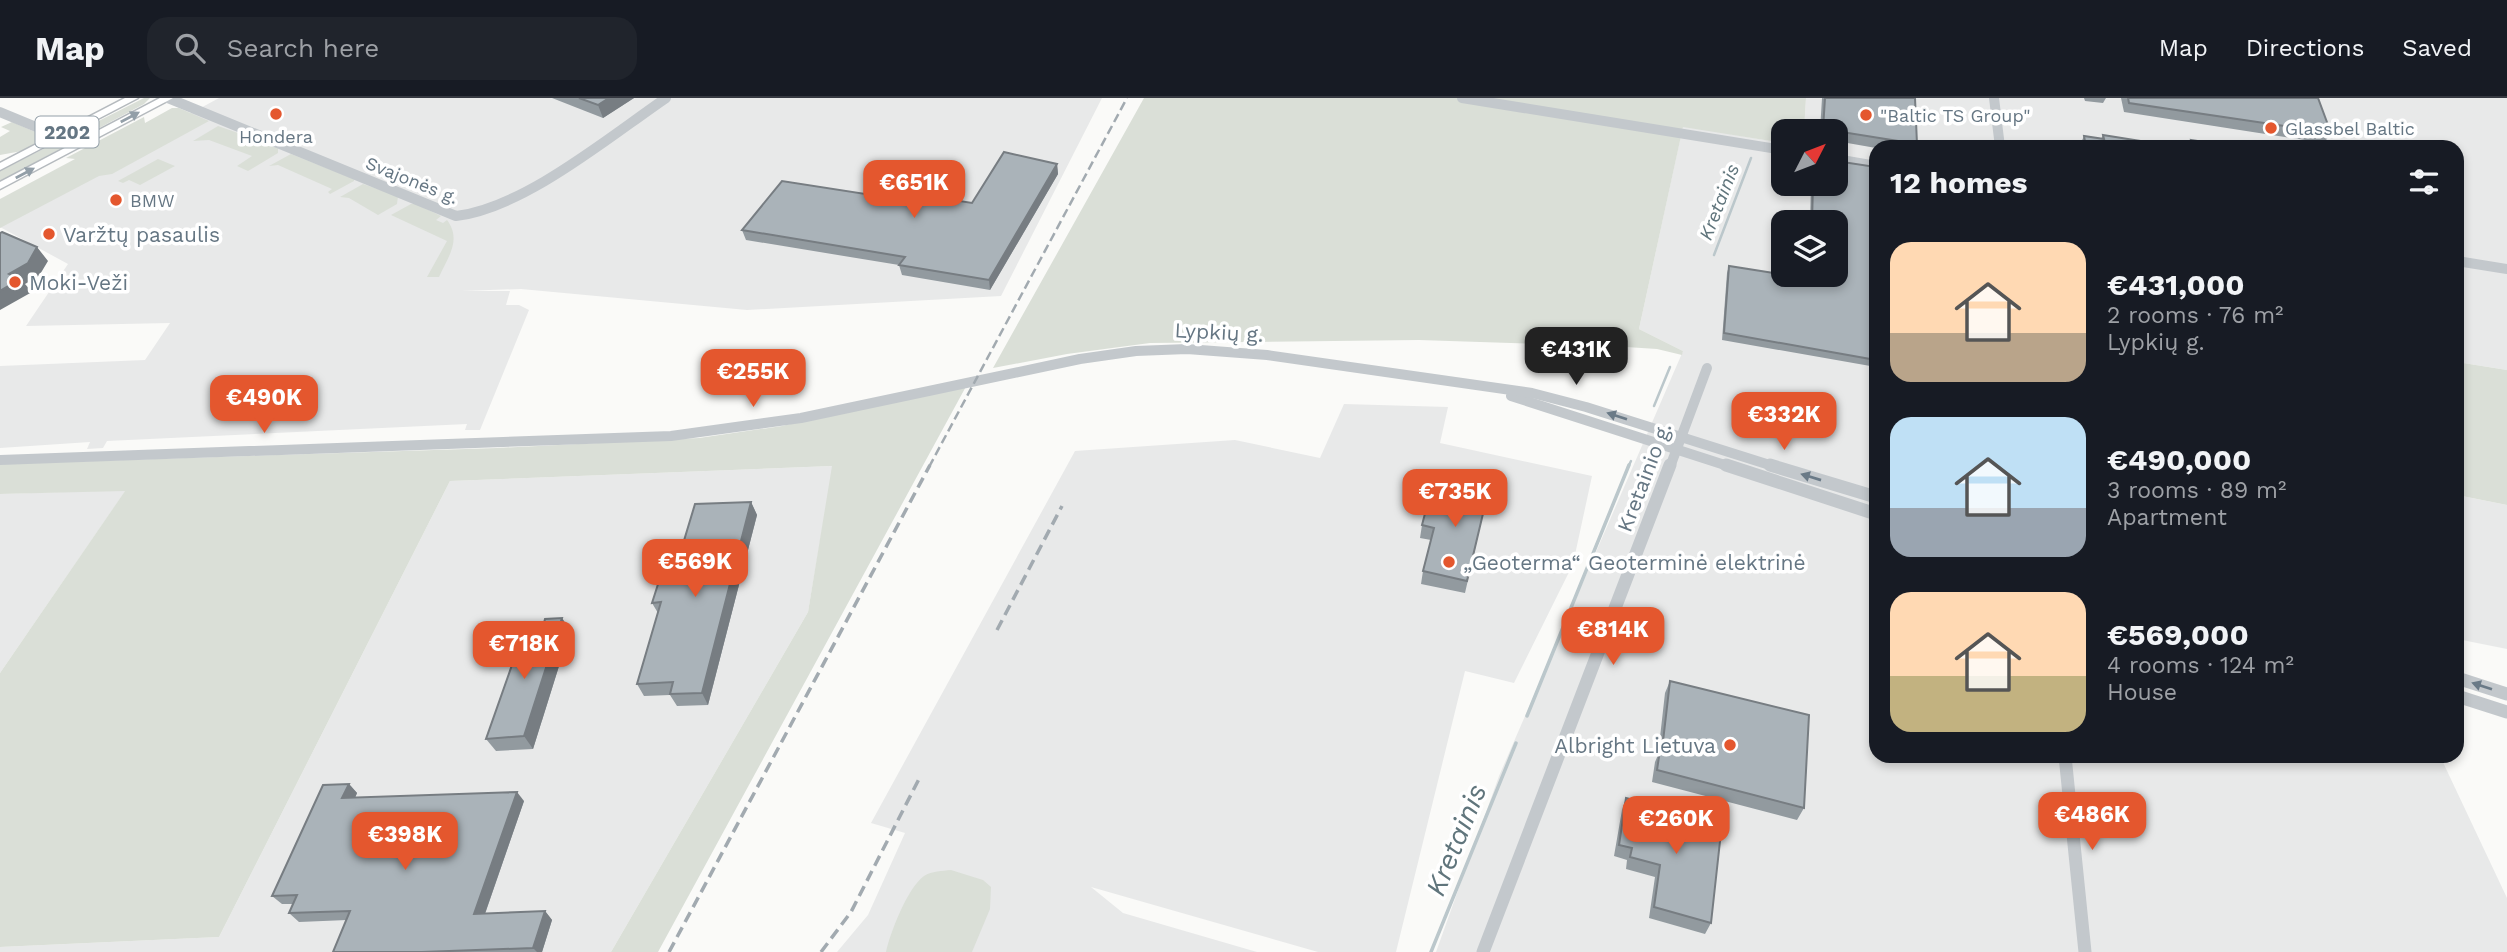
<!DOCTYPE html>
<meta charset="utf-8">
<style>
body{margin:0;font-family:"Work Sans",sans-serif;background:#20242c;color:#f1f3f6;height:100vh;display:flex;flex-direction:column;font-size:26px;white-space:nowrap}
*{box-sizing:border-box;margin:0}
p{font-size:23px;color:#9ea1a6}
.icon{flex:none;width:38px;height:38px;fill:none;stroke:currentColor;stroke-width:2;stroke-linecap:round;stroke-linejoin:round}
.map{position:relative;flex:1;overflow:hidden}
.details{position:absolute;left:1869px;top:42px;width:595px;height:623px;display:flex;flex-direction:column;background:#171b24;border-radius:21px;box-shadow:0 4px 10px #0003}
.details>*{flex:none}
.needle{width:46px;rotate:48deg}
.fabs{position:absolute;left:1771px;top:21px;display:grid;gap:14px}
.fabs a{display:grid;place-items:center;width:77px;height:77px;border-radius:14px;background:#171b24;box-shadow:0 4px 10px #0003;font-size:35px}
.price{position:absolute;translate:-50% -60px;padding:0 16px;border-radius:14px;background:#e4572e;color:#fff;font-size:23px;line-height:46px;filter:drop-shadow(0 2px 4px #0008)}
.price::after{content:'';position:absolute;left:50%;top:42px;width:21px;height:16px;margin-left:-10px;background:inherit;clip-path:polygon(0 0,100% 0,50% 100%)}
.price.active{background:#222;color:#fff}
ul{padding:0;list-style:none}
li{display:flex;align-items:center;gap:21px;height:175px;padding:0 21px}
li span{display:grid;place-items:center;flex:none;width:196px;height:140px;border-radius:21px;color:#555}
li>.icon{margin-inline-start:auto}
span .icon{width:84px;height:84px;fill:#fffc;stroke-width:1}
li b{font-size:30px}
h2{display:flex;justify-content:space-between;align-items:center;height:84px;padding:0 21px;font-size:30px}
header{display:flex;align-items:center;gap:42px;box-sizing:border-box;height:98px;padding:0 35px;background:#171b24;border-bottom:2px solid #363941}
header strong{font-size:33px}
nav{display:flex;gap:38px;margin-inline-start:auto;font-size:24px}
.search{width:490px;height:63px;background:#20242c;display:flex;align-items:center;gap:18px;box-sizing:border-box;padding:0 24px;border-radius:21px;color:#9ea1a6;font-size:26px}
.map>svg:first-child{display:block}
.built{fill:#e8e9e9;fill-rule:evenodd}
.green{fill:#dadfd7}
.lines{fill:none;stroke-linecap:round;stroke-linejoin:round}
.stream-far1{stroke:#bbc7cb;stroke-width:2.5}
.stream{stroke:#bbc7cb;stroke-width:3.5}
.major-casing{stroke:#b5babe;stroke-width:3}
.minor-far1{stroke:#c3c8cc;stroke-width:10}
.minor{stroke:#c3c8cc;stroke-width:13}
.major{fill:#fff;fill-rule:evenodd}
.rail-far1{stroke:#a2aab0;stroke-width:2.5;stroke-dasharray:9 4.5;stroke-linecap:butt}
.rail{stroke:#a2aab0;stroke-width:3.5;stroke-dasharray:11 6;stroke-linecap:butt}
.wall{fill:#929a9f}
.shaded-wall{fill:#777d82}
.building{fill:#aab3b9;stroke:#777d82;stroke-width:2}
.oneway{fill:#939fa8}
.oneway2{fill:#6a7a87}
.poi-dot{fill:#e4572e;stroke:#fff;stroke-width:2.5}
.labels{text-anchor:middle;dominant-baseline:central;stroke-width:7;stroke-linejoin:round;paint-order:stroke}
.far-poi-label{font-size:18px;fill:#657683;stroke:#fff;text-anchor:start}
.far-street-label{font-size:18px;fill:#657683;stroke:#fff}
.shield{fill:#fff;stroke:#939fa8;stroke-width:2}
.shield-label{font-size:19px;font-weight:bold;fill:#657683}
.far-water-label{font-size:19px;font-style:italic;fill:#60757c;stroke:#fff}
.poi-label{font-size:21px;fill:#657683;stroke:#fff;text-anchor:start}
.street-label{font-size:21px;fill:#657683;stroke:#fff}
.near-water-label{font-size:28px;font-style:italic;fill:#60757c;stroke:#fff}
</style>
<header>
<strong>Map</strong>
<div class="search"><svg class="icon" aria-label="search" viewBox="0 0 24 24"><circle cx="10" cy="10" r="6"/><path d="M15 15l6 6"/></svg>Search here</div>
<nav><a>Map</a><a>Directions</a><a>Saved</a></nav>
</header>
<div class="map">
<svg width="2507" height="854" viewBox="0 0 2507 854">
<rect width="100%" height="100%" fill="#fafaf8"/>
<g class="built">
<path d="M 219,0 L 1102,0 L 1001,198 L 747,212 L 521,191 L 462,193 L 510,193 L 506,207 L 519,207 L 529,212 L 480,332 L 465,332 L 467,326 L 107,343 L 103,350 L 87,351 L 90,344 L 0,350 L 0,268 L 145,262 L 170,225 L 26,228 L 68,166 L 0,129 L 0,119 Z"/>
<path d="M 1806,0 L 2507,0 L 2507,272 L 2457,264 L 2457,49 L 1876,49 L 1876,658 L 2440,658 L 2507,800 L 2507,854 L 1436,854 L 1499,678 L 1683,253 L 1639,231 L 1683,28 L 1783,45 L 1783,86 L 1836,86 L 1836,33 L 1804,33 ZM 1783,124 L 1836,124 L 1836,177 L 1783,177 Z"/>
<path d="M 1344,306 L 1448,309 L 1440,345 L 1592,378 L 1573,466 L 1514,585 L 1465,573 L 1396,854 L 1318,854 L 1091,789 L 1123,815 L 1257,854 L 837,854 L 868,817 L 905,735 L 871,725 L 1075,353 L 1235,342 L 1320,360 Z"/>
<path d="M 833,368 L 808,514 L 611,854 L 0,854 L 0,849 L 219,839 L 450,383 Z"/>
<path d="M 126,392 L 0,575 L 0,396 Z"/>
<path d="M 2457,397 L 2507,407 L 2507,551 L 2457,541 Z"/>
</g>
<g class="green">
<path d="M 144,0 L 150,0 L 144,6 L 0,83 L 0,73 Z"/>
<path d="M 1144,0 L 1806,0 L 1804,33 L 1783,33 L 1783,45 L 1683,29 L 1639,231 L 1683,253 L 1682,257 L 1657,251 L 1626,249 L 1419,242 L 1150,245 L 1067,256 L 993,270 Z"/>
<path d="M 172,10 L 179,10 L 209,23 L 112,76 L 99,78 L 0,130 L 0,101 L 75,61 L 66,60 L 144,19 L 145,25 Z"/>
<path d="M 12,24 L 45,38 L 46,39 L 22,53 L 0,57 L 0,39 L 10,33 L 1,29 Z"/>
<path d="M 218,28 L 275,48 L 278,50 L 278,55 L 248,73 L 237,68 L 252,58 L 209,42 L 193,43 Z"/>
<path d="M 291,56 L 354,81 L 354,83 L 330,96 L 328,94 L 332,91 L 278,67 L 269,68 Z"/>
<path d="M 158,61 L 175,68 L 140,87 L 129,82 L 123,85 L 118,83 Z"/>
<path d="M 363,86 L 398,98 L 397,106 L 378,117 L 349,100 L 340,99 Z"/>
<path d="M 411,106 L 416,106 L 441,118 L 436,122 L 443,125 L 447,122 C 462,142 448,159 439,179 L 427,179 L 447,143 L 391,117 Z"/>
<path d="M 2457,264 L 2507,272 L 2507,407 L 2457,397 Z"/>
<path d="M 969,283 L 658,854 L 611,854 L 808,514 L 832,368 L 450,383 L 219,839 L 0,849 L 0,575 L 125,393 L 0,396 L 0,366 L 497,350 L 699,340 L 782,328 Z"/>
<path d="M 951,772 L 983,782 L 991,789 L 990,811 L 972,854 L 886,854 C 890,835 908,789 924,778 C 932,773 942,773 951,772 Z"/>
</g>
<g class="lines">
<g class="stream-far1">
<path d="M 1714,157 L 1751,60"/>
<path d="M 1654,308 L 1670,269"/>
<path d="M 1628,369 L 1631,363"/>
</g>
<g class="stream">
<path d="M 1527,618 L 1629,367"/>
<path d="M 1431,854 L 1516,645"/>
</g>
<defs>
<g id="major">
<path d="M 125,0 L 138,0 L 0,72 L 0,65 Z"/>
<path d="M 160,0 L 173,0 L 0,91 L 0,84 Z"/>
</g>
</defs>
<use href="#major" class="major-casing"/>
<g class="minor-far1">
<path d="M 168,0 L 456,118 C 524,110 609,39 666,0"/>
<path d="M 1462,0 L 1783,52"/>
<path d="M 1994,0 L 2000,49"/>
<path d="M 0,14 L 58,38"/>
<path d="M 1836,61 L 1876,68"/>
<path d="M 2457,163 L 2507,171"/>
<path d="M 1511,298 L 1731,369"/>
<path d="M 0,362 L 671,338 L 801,320 L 1080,261 L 1136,253 L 1187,251 L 1267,257 L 1532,295 L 1586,309 L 1776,369"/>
<path d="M 1670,369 L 1707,270"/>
</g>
<g class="minor">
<path d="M 1726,367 L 1876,416"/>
<path d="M 1770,367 L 1876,399"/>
<path d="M 2457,580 L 2507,596"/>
<path d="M 2457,598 L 2507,614"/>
<path d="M 2065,658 L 2085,854"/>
<path d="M 1483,854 L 1670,367"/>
</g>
<use href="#major" class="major"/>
<path class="rail-far1" d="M 929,369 L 1127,0"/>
<g class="rail">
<path d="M 997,532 L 1062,408"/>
<path d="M 669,854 L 930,367"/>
<path d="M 821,854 L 851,814 L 920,679"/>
</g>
</g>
<g class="wall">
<path d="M 552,0 L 634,0 L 603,20 Z"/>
<path d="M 1822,0 L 1915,0 L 1917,46 L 1915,49 L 1876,50 L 1836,43 L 1836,33 L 1820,33 Z"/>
<path d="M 2084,0 L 2106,0 L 2103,5 L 2085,3 Z"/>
<path d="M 2121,0 L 2318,0 L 2331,35 L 2324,45 L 2124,14 Z"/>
<path d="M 2103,37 L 2178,49 L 2079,49 L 2084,38 L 2101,41 Z"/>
<path d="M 2191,42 L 2237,49 L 2187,49 Z"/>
<path d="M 1057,66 L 1058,76 L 990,192 L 902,177 L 899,167 L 746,142 L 742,132 L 923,105 L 972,105 Z"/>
<path d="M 1876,69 L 1876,269 L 1722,242 L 1727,175 L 1729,168 L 1809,181 L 1809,177 L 1836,177 L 1836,124 L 1810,124 L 1811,86 L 1836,86 Z"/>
<path d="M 1486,403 L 1465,495 L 1421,486 L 1423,473 L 1431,442 L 1420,440 L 1422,427 L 1438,411 Z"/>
<path d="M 751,404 L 757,417 L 708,607 L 677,608 L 670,597 L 644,598 L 637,586 L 658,515 L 652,505 L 673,479 Z"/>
<path d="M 562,520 L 570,533 L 533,651 L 496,653 L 486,641 L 543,529 Z"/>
<path d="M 1670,583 L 1804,710 L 1797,722 L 1652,684 L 1655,664 L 1658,657 L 1665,595 Z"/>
<path d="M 349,686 L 357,695 L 355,700 L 524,703 L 485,816 L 545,813 L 552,822 L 542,854 L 333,854 L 347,822 L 299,824 L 289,815 L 294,806 L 282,806 L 272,798 Z"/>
<path d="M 1626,700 L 1711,825 L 1705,836 L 1649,820 L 1655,779 L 1626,771 L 1627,762 L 1614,758 L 1622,712 Z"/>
</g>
<g class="shaded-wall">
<path d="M 609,0 L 634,0 L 603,20 L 598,7 Z"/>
<path d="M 1057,66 L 1058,76 L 990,192 L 989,182 Z"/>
<path d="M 37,149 L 48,163 L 39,178 L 25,186 L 32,194 L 0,212 L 0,193 L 9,176 Z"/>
<path d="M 751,404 L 757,417 L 708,607 L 702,595 Z"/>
<path d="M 562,520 L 570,533 L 533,651 L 524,638 Z"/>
<path d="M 349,686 L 357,695 L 351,709 L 342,700 Z"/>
<path d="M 517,694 L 524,703 L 482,824 L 474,816 Z"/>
<path d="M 545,813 L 552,822 L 542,854 L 537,854 L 533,850 Z"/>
</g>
<g class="building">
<path d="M 579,0 L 609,0 L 598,7 Z"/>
<path d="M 1825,0 L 1915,0 L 1917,46 L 1823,31 Z"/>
<path d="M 2128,0 L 2318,0 L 2331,35 L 2129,5 Z"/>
<path d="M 2103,37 L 2178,49 L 2086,49 L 2084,38 L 2104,41 Z"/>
<path d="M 2191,42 L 2237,49 L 2193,49 Z"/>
<path d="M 1004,54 L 1057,66 L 989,182 L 899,167 L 905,159 L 742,132 L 782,83 L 923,105 L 928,98 L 972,105 Z"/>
<path d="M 1836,63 L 1876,69 L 1876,262 L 1724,235 L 1729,168 L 1811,181 L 1811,177 L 1836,177 L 1836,124 L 1812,124 L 1813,86 L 1836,86 Z"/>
<path d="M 2,134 L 37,149 L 28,165 L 9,176 L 20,181 L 0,193 L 0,135 Z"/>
<path d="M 1451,378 L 1484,385 L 1480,401 L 1486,403 L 1467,483 L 1423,473 L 1434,430 L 1422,427 L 1427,408 L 1438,411 Z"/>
<path d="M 751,404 L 702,595 L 670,596 L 673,584 L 637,586 L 661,504 L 652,505 L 660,480 L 673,479 L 695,406 Z"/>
<path d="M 562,520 L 524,638 L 486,641 L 525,530 L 543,529 L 545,521 Z"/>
<path d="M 1670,583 L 1809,617 L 1804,710 L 1657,672 L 1660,652 L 1662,652 Z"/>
<path d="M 349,686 L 342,700 L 517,694 L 474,816 L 545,813 L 533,850 L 422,854 L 333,854 L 350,813 L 289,815 L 297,797 L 272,798 L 323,687 Z"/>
<path d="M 1626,700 L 1722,725 L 1711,825 L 1654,809 L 1660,767 L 1630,759 L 1632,750 L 1619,747 Z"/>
</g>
<defs><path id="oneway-solid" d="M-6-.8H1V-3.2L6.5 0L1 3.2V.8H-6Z" transform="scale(1.75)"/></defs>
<g class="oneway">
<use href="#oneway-solid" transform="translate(130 19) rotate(-28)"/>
<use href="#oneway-solid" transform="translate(25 75) rotate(-28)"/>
</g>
<g class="oneway2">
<use href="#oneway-solid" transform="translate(1617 318) rotate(-162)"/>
<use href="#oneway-solid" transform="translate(1811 379) rotate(-163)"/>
<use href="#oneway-solid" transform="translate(2482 588) rotate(-162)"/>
</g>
<g class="poi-dot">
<circle cx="276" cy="16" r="7"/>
<circle cx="1866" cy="17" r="7"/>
<circle cx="2271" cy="30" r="7"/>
<circle cx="116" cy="102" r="7"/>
<circle cx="49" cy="136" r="7"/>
<circle cx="15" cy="184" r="7"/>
<circle cx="1449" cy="464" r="7"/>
<circle cx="1730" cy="647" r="7"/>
</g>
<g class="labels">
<g class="far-poi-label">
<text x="1880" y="17">"Baltic TS Group"</text>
<text x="2285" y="30">Glassbel Baltic</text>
<text x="276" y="38" text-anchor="middle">Hondera</text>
<text x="130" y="102">BMW</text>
</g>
<g class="far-street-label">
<text transform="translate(412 82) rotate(22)">Svajonės g.</text>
</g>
<rect class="shield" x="35.5" y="18.5" width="63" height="31" rx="5"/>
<g class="shield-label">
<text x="67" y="34">2202</text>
</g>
<g class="far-water-label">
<text transform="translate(1719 104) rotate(-69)">Kretainis</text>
</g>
<g class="poi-label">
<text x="63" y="136">Varžtų pasaulis</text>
<text x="29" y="184">Moki-Veži</text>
<text x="1463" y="464">„Geoterma“ Geoterminė elektrinė</text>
<text x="1716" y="647" text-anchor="end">Albright Lietuva</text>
</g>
<g class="street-label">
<text transform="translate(1219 234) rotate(3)">Lypkių g.</text>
<text transform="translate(1644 379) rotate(-69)">Kretainio g.</text>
</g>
<g class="near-water-label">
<text transform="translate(1456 742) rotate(-68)">Kretainis</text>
</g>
</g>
</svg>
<div class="fabs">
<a><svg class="needle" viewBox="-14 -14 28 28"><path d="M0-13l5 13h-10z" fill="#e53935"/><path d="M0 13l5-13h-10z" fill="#9ea1a6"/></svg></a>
<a><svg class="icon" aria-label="layers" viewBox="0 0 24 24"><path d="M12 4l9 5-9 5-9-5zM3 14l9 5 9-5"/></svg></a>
</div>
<b class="price" style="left:914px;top:122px">€651K</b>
<b class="price active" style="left:1576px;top:289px">€431K</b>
<b class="price" style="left:753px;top:311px">€255K</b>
<b class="price" style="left:264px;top:337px">€490K</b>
<b class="price" style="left:1784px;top:354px">€332K</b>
<b class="price" style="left:1455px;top:431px">€735K</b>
<b class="price" style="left:695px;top:501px">€569K</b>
<b class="price" style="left:1613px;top:569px">€814K</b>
<b class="price" style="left:524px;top:583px">€718K</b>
<b class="price" style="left:2092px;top:754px">€486K</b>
<b class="price" style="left:1676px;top:758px">€260K</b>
<b class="price" style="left:405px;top:774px">€398K</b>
<section class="details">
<h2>12 homes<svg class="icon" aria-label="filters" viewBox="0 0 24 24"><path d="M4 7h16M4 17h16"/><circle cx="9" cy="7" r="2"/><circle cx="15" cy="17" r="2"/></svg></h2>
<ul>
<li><span style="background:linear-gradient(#ffd9b3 65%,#b9a48a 0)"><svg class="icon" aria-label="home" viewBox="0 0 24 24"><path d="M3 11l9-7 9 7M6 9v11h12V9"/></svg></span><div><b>€431,000</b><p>2 rooms · 76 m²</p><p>Lypkių g.</p></div></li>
<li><span style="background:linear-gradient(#bfe0f5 65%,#9aa5b1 0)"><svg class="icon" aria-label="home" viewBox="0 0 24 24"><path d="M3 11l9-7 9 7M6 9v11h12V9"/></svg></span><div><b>€490,000</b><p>3 rooms · 89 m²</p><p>Apartment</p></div></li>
<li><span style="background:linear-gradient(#ffd9b3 60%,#c2b280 0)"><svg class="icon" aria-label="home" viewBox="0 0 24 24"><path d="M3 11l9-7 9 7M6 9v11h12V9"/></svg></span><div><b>€569,000</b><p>4 rooms · 124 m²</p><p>House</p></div></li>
</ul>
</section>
</div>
